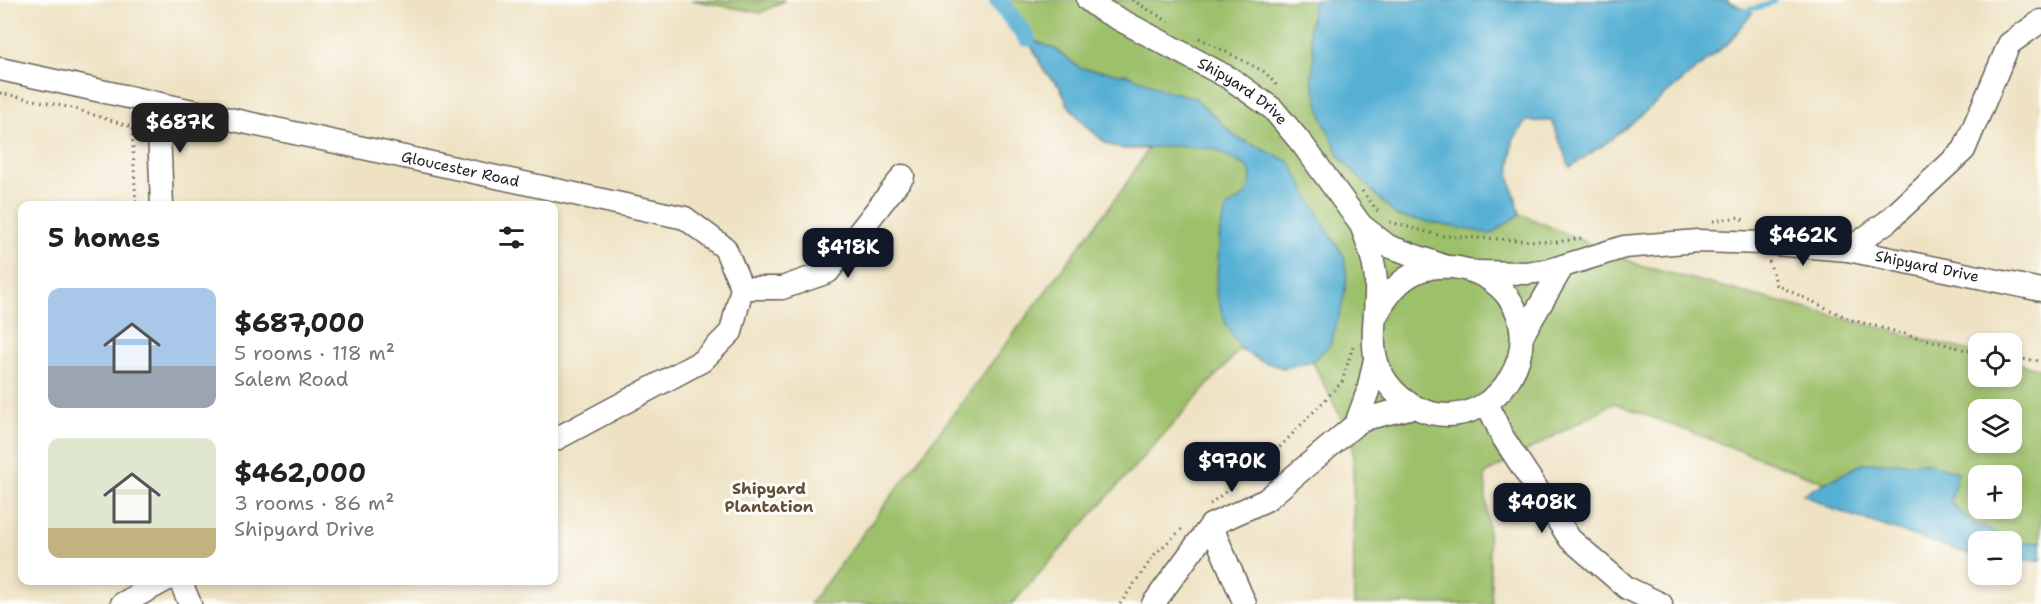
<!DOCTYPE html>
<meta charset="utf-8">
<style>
body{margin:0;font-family:"Shantell Sans",sans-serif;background:#f6f6f6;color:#222;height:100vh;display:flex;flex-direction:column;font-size:22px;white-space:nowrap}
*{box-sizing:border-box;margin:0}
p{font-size:20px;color:#767676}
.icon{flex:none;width:33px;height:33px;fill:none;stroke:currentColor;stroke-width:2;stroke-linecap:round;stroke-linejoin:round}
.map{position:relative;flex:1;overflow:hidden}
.drawer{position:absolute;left:18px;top:201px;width:540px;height:384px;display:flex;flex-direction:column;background:#fff;border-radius:12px;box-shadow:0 3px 9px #0003}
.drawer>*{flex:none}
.tools{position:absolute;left:1968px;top:333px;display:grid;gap:12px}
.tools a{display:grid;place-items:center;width:54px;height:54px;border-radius:12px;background:#fff;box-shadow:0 3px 9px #0003;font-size:30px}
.price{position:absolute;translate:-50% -51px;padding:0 14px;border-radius:12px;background:#111827;color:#fff;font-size:20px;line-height:39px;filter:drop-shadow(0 2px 3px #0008)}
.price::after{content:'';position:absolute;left:50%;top:36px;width:18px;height:14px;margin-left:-9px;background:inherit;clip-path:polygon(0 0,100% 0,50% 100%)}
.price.on{background:#222;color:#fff}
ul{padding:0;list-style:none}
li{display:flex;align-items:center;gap:18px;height:150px;padding:0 30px}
li span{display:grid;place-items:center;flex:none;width:168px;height:120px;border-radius:12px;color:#555}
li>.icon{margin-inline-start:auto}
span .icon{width:72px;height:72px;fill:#fffc;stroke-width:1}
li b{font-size:26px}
h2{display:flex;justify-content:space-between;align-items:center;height:72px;padding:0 30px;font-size:26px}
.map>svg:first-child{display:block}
.green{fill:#9dc06a;stroke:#5c6e43;stroke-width:1.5;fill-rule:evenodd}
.water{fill:#56b0d4;stroke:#396678;stroke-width:1.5}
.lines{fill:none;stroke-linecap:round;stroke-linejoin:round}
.stream{stroke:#56b0d4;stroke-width:5}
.canal{stroke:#56b0d4;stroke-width:18}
.minor-casing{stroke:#666156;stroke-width:25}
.path{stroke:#666156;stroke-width:3;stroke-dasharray:1.5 4.5;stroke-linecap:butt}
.minor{stroke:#fff;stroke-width:22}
.labels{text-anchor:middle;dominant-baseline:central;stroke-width:6;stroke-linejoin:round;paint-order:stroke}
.street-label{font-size:15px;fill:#1c1c1c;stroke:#fdfcf7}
.neighbourhood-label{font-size:16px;font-weight:bold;fill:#624f3b;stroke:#fdfcf7}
</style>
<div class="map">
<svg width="2041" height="604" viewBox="0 0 2041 604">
<rect width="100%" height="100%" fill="#fdfcf7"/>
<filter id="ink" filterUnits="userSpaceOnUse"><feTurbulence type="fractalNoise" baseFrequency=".0167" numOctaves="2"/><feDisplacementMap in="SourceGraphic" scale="12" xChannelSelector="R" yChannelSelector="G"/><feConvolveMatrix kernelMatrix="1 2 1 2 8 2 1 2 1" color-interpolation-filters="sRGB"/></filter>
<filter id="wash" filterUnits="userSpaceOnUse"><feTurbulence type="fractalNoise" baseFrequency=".008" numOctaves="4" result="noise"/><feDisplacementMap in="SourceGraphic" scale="24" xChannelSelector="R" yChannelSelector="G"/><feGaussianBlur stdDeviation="1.35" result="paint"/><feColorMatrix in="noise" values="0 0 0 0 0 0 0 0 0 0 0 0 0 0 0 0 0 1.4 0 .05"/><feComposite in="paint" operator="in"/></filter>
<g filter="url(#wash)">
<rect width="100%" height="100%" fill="#eee2c3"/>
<g class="green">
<path d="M 691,0 L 785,0 L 761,13 Z"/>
<path d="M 998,0 L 1727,0 L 1752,13 L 1729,42 L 1612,139 L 1570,167 L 1552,121 L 1526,121 L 1513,140 L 1509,176 L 1520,214 L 1641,266 L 1978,353 L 1978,376 L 2012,376 L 2012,361 L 2041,369 L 2041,553 L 2012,542 L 1980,541 L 1614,403 L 1485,474 L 1492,604 L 1354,604 L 1353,441 L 1312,361 L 1284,368 L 1261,361 L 1240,349 L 1012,604 L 810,604 L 1124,187 L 1148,149 L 1124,149 L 1107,144 L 1085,125 L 1068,105 L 1060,87 L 1045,72 L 1027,38 ZM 1978,410 L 2012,410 L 2012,442 L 1978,442 ZM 1978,476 L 2012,476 L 2012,508 L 1978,508 Z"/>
</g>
<g class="water">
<path d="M 1314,0 L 1727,0 L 1752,13 L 1729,42 L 1612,139 L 1570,167 L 1552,121 L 1526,121 L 1513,140 L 1509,176 L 1520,214 L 1491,234 L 1397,216 L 1342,160 L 1323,120 L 1312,80 L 1314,54 L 1309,30 Z"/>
<path d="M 1028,38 L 1055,49 L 1080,68 L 1129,75 L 1164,90 L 1195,98 L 1236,137 L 1290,162 L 1327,230 L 1344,256 L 1347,278 L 1342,307 L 1330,345 L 1312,361 L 1284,368 L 1261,361 L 1240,348 L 1225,322 L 1216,293 L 1220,230 L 1227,208 L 1247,194 L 1251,179 L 1249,168 L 1215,149 L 1172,146 L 1124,149 L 1107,144 L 1085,125 L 1068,105 L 1060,87 L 1045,72 Z"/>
<path d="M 1864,463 L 1928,463 L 1958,472 L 1950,503 L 1974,524 L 2021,543 L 2041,542 L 2041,560 L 2012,560 L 2012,542 L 1978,542 L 1978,557 L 1832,509 L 1803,494 Z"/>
</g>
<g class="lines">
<path class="stream" d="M 1740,12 L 1767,5 L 1775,0"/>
<path class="canal" d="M 998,0 L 1027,38"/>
</g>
</g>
<g filter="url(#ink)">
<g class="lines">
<defs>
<g id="minor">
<path id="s1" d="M 1088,0 L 1100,9 L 1231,79 L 1273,109 L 1303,145 L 1361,225 C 1368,242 1375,263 1376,282 C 1378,322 1362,356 1393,390 C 1403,401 1416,409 1431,413 C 1499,429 1551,342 1503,291 C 1477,264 1429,257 1400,283 C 1389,293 1383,303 1376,316"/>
<path id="s2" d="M 0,69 L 685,218 L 725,248 L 742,288 L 731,332 L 702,361 L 554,440"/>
<path d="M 158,105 L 162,206"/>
<path d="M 1361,225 L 1388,246 L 1444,266"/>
<path d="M 1848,250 L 1888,221 L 1964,150 L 2009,44 L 2041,21"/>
<path id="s3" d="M 1475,272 L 1526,273 L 1550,270 L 1624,247 L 1698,241 L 1763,243 L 1848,250 L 2041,290"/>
<path d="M 742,288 L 782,288 L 828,272 L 903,176"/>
<path d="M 1522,336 L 1563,266"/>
<path d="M 1487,403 L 1502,436 L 1570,539 L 1627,588 L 1661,604"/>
<path d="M 1356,424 L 1368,391 L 1375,359"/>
<path d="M 1211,525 L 1245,604"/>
<path d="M 180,580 L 190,604"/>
<path d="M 122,604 L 166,580"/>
<path d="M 1153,604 L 1211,525 L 1266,500 L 1356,424 L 1368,418 L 1413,407"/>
</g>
</defs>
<use href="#minor" class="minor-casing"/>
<g class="path">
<path d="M 1132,0 L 1169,22"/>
<path d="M 1199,38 L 1265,72 L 1279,88"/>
<path d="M 0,93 L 72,108 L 132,127 L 136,206"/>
<path d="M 1362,191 L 1380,214"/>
<path d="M 1713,221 L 1740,217 L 1746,223"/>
<path d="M 1390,222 L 1442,236 L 1557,242 L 1582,238"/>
<path d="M 1769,261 L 1777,285 L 1852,320 L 1978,353"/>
<path d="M 2012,358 L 2041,361"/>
<path d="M 1210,504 L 1275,452 L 1342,382 L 1354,343"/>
<path d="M 1120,604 L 1155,554 L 1183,528"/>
</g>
<use href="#minor" class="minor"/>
</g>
</g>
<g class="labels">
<g class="street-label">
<text stroke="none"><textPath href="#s1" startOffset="180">Shipyard Drive</textPath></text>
<text stroke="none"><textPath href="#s2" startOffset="471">Gloucester Road</textPath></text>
<text stroke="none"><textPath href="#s3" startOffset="458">Shipyard Drive</textPath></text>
</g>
<g class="neighbourhood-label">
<text x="769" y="488">Shipyard<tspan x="769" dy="18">Plantation</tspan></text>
</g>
</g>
</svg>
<div class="tools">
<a><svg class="icon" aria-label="locate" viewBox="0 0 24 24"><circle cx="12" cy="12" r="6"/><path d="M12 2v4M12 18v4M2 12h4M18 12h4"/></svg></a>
<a><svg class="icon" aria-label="layers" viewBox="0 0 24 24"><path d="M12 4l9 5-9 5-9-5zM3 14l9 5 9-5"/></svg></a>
<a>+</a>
<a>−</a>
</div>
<b class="price on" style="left:180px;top:154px">$687K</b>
<b class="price" style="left:1803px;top:267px">$462K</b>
<b class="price" style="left:848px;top:279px">$418K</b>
<b class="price" style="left:1232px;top:493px">$970K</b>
<b class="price" style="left:1542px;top:534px">$408K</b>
<section class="drawer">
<h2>5 homes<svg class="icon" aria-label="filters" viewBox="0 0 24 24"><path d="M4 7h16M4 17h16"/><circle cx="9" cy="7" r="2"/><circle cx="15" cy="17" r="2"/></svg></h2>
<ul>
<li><span style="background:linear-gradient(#a9c7e8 65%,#9aa5b1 0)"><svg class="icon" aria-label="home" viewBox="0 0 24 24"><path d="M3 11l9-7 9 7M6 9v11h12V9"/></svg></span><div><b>$687,000</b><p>5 rooms · 118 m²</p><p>Salem Road</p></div></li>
<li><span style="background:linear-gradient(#dfe7d0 75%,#c2b280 0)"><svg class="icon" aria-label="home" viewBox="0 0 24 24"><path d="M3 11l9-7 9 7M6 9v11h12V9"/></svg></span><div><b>$462,000</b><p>3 rooms · 86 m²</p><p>Shipyard Drive</p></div></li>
</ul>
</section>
</div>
